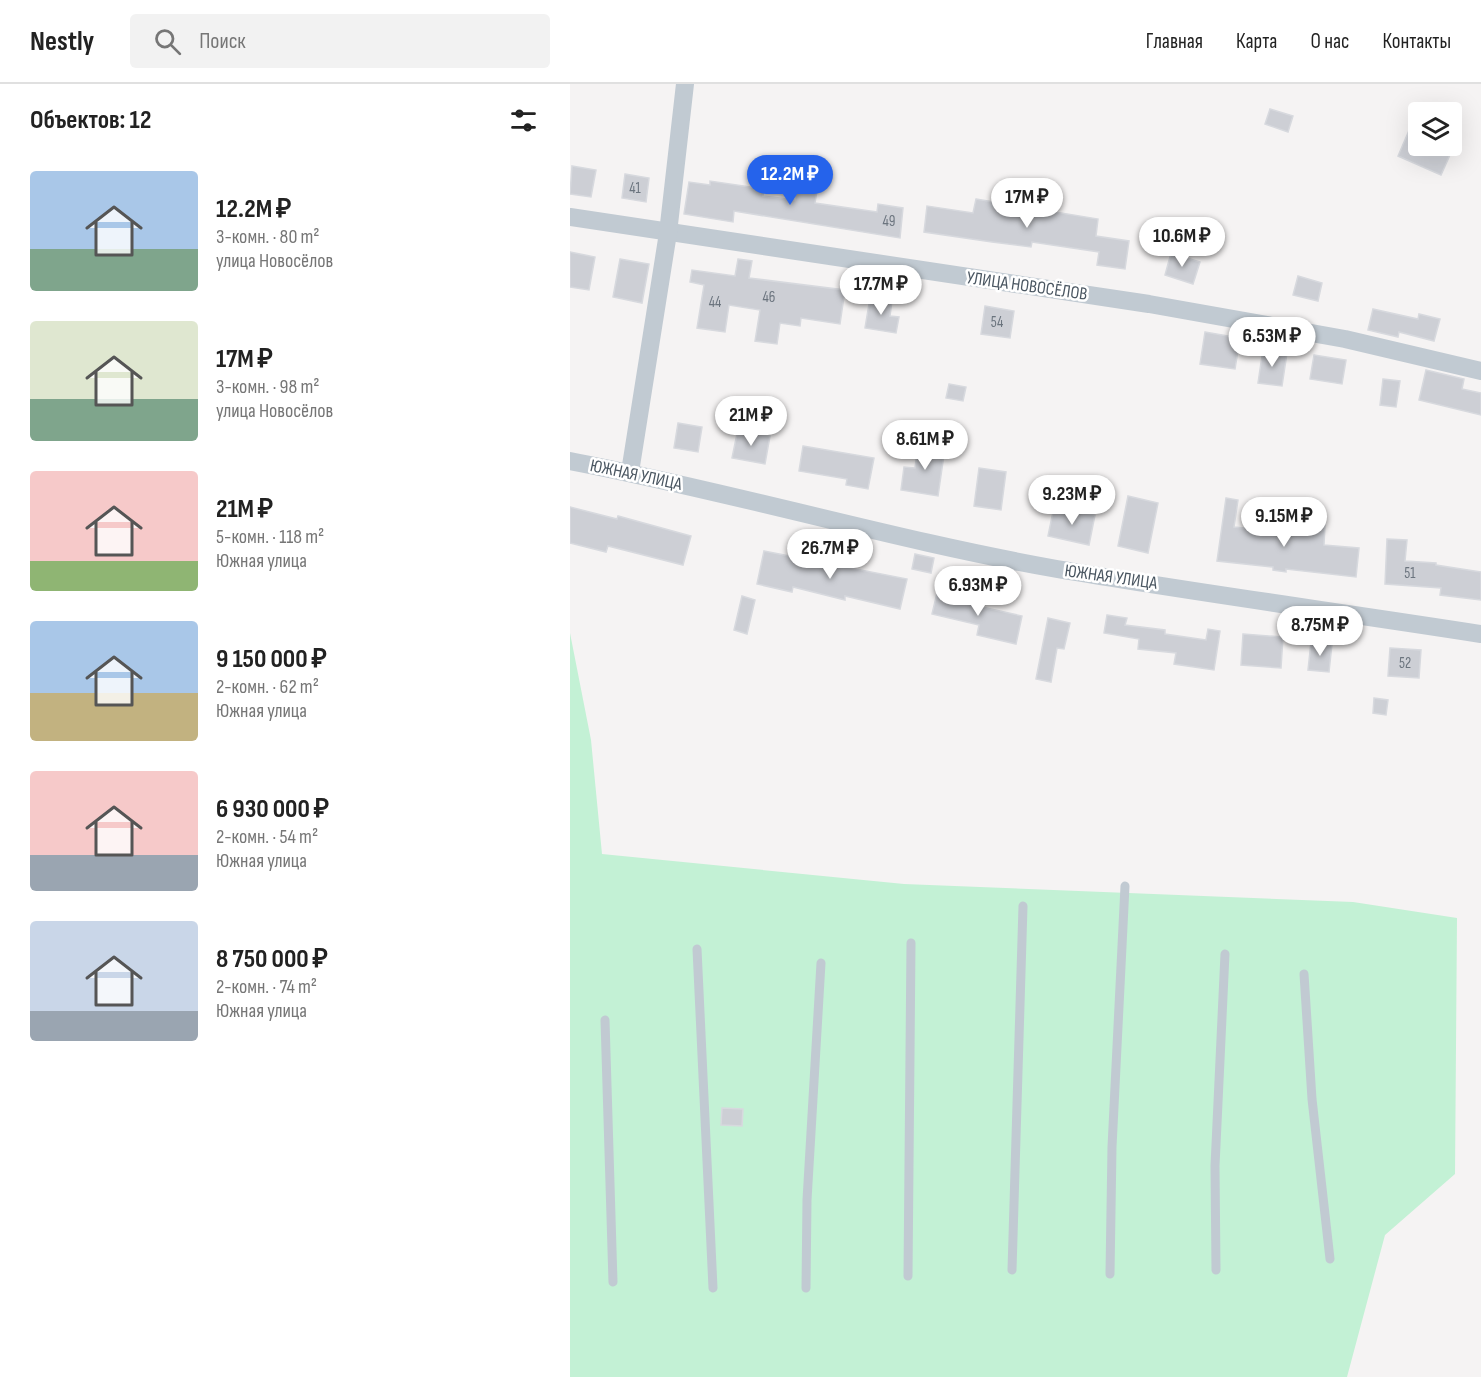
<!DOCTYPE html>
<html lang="ru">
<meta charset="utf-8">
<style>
body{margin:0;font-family:"Sofia Sans Condensed",sans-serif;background:#f2f2f2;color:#222;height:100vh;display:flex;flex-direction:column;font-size:22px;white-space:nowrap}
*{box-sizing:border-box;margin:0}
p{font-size:20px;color:#767676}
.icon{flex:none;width:33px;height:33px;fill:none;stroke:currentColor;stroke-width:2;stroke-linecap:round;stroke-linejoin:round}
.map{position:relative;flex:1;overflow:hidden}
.side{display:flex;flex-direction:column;background:#fff;width:570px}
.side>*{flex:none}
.fabs{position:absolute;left:838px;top:18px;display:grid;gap:12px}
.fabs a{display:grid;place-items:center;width:54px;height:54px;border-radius:6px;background:#fff;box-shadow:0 6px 24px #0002;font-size:30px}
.price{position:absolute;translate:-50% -51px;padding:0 14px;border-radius:21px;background:#fff;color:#222;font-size:20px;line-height:39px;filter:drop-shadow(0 2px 3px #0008)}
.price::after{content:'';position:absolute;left:50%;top:36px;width:18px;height:14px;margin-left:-9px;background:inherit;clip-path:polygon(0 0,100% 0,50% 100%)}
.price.on{background:#2563eb;color:#fff}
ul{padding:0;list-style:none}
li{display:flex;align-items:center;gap:18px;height:150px;padding:0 30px}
li span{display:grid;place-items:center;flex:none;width:168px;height:120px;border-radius:6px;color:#555}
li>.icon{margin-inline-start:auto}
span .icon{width:72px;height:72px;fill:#fffc;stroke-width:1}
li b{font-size:26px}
h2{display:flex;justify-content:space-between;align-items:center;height:72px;padding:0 30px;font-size:26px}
header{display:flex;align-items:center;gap:36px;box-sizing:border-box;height:84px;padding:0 30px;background:#fff;border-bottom:2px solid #e0e0e0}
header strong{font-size:28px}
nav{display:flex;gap:33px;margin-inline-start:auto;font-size:21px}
.search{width:420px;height:54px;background:#f2f2f2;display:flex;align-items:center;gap:15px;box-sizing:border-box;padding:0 21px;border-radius:6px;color:#767676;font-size:22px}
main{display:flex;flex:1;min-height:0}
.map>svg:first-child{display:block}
.green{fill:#c3f1d5}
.building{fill:#cdcfd5;stroke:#d7d9de;stroke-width:1.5}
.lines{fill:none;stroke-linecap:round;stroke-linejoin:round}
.service{stroke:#c1cad2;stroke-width:9}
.minor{stroke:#c1cad2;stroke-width:18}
.labels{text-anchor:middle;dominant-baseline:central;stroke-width:5;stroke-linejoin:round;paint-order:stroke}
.number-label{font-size:15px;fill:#6b747e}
.street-label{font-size:18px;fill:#4a5661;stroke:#fff}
</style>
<header>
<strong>Nestly</strong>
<div class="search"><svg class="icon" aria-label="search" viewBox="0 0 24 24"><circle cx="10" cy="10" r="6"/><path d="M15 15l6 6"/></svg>Поиск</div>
<nav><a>Главная</a><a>Карта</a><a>О нас</a><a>Контакты</a></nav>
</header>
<main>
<section class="side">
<h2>Объектов: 12<svg class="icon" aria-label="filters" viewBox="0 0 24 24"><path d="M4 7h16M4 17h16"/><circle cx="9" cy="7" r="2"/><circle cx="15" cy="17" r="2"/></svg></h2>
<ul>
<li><span style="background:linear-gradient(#a9c7e8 65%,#7fa58c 0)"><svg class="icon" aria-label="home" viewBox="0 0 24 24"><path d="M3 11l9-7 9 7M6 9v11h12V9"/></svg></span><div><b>12.2M ₽</b><p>3-комн. · 80 m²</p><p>улица Новосёлов</p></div></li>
<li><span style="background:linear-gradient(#dfe7d0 65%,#7fa58c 0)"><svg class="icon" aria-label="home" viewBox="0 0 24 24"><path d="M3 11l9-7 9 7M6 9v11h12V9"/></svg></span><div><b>17M ₽</b><p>3-комн. · 98 m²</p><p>улица Новосёлов</p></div></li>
<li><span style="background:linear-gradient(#f6c9c9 75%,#8fb573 0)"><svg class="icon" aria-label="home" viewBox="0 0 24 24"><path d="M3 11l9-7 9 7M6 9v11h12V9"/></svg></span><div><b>21M ₽</b><p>5-комн. · 118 m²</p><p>Южная улица</p></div></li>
<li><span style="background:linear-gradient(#a9c7e8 60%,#c2b280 0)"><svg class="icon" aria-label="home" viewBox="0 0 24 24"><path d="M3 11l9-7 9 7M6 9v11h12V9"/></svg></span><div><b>9 150 000 ₽</b><p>2-комн. · 62 m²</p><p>Южная улица</p></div></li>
<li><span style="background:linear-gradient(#f6c9c9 70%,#9aa5b1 0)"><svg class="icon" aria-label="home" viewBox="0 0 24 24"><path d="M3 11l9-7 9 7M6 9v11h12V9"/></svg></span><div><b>6 930 000 ₽</b><p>2-комн. · 54 m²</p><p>Южная улица</p></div></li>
<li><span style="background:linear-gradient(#c9d6e8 75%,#9aa5b1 0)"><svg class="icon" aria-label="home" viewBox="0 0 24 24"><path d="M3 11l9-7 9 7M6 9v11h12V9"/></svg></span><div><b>8 750 000 ₽</b><p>2-комн. · 74 m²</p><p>Южная улица</p></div></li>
</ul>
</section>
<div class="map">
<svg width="911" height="1293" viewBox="0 0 911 1293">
<rect width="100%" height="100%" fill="#f5f3f3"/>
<path class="green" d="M 0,549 L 21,656 L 32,770 L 334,800 L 783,818 L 887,834 L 885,1090 L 815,1151 L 777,1293 L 0,1293 Z"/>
<g class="building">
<path d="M 849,23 L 849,62 L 884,62 L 871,91 L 828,72 Z"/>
<path d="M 700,25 L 723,32 L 718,48 L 695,40 Z"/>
<path d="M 230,79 L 251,82 L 245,119 L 307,128 L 308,120 L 333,124 L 330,154 L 164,127 L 163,138 L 114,130 L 119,98 L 140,101 L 140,97 L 194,105 L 193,112 L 225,116 Z"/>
<path d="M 2,82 L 26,86 L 21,113 L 0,110 Z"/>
<path d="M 55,90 L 79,94 L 76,118 L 52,114 Z"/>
<path d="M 406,115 L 528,135 L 526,152 L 559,157 L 555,185 L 527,181 L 529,168 L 462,158 L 461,163 L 422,158 L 354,148 L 357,122 L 403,129 Z"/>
<path d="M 0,168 L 25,173 L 19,206 L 0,203 Z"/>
<path d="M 601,169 L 630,178 L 623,200 L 595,191 Z"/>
<path d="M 50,175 L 79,180 L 72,219 L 43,213 Z"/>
<path d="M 168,175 L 182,177 L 179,194 L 275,206 L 270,240 L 231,234 L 230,242 L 210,239 L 207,260 L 185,257 L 190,226 L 159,221 L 155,248 L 127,244 L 134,201 L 120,198 L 122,186 L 165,192 Z"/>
<path d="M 728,192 L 752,199 L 748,217 L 723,211 Z"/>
<path d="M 300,214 L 322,217 L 320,232 L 329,233 L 326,249 L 295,244 Z"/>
<path d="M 415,222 L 444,227 L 440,254 L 411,250 Z"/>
<path d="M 803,225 L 848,235 L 849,230 L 870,235 L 864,257 L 829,248 L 828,253 L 798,246 Z"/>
<path d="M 635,248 L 670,254 L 665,285 L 630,280 Z"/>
<path d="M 693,265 L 717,269 L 712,302 L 688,299 Z"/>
<path d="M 744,271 L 776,276 L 772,300 L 740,295 Z"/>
<path d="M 856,286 L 894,295 L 892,305 L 911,309 L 911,331 L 849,316 Z"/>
<path d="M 813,295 L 830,297 L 826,323 L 810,321 Z"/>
<path d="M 379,300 L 396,303 L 393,317 L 376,314 Z"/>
<path d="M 108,339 L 132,343 L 128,368 L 104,364 Z"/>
<path d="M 168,345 L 200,352 L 195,380 L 162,374 Z"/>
<path d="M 348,360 L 375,364 L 368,412 L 331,406 L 334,383 L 345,384 Z"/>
<path d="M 233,362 L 304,374 L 298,405 L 276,401 L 277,395 L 229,387 Z"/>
<path d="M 409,384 L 436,388 L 431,426 L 404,422 Z"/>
<path d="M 558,412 L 588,419 L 578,469 L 548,462 Z"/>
<path d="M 656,414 L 668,416 L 664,443 L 708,447 L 709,439 L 740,443 L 740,440 L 755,441 L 754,461 L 789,464 L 786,493 L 716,485 L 716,488 L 703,486 L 703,483 L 647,477 Z"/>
<path d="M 0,423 L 47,435 L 48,432 L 121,452 L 113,481 L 38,462 L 36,468 L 0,459 Z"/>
<path d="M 484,423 L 525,431 L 519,461 L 478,452 Z"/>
<path d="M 817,455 L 837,456 L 835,477 L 866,479 L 866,481 L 911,488 L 911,516 L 870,511 L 871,504 L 815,500 Z"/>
<path d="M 194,467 L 337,495 L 330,525 L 275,512 L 275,516 L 223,503 L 222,508 L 187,500 Z"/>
<path d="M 345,470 L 364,474 L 361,489 L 342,485 Z"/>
<path d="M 368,505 L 396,511 L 394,519 L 452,532 L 446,560 L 407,551 L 409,541 L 362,530 Z"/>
<path d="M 172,512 L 185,516 L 177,550 L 164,546 Z"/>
<path d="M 537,531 L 557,534 L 555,541 L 595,546 L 595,550 L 636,556 L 638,545 L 650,547 L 644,586 L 604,580 L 606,569 L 568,565 L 569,555 L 534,549 Z"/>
<path d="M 478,534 L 500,539 L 494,565 L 487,564 L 481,598 L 466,595 Z"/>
<path d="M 673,550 L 713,553 L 711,584 L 671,581 Z"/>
<path d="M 741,558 L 762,560 L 759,588 L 738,586 Z"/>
<path d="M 820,564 L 851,566 L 849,594 L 818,592 Z"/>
<path d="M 804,614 L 818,616 L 816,631 L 803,629 Z"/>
<path d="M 152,1024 L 173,1025 L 172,1042 L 151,1041 Z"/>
</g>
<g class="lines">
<g class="service">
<path d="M 127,865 L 143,1204"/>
<path d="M 734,890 L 742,1015 L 760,1175"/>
<path d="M 35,936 L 43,1198"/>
<path d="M 442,1186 L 453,822"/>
<path d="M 646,1186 L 645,1082 L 655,870"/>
<path d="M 540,1190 L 542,1063 L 555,802"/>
<path d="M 338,1192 L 341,859"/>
<path d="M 236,1204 L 237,1116 L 251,879"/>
</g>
<g class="minor">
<path d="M 0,133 L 579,220 L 775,255 L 911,287"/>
<path d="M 0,377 C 163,408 323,456 487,485 C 628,509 770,528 911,550"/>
<path d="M 60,388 L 98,149 L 115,0"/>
</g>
</g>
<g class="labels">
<g class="number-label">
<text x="65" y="104">41</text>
<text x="319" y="137">49</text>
<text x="199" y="213">46</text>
<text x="145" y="218">44</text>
<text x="427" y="238">54</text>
<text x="840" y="489">51</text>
<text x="835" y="579">52</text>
</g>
<g class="street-label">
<text transform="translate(457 202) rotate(8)">УЛИЦА НОВОСЁЛОВ</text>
<text transform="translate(66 391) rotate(12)">ЮЖНАЯ УЛИЦА</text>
<text transform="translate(541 493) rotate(8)">ЮЖНАЯ УЛИЦА</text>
</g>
</g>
</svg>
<div class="fabs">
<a><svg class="icon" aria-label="layers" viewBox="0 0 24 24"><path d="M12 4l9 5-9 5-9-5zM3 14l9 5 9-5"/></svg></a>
</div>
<b class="price on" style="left:220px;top:122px">12.2M ₽</b>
<b class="price" style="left:457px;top:145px">17M ₽</b>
<b class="price" style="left:612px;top:184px">10.6M ₽</b>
<b class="price" style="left:311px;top:232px">17.7M ₽</b>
<b class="price" style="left:702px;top:284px">6.53M ₽</b>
<b class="price" style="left:181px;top:363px">21M ₽</b>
<b class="price" style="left:355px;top:387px">8.61M ₽</b>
<b class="price" style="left:502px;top:442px">9.23M ₽</b>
<b class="price" style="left:714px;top:464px">9.15M ₽</b>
<b class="price" style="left:260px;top:496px">26.7M ₽</b>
<b class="price" style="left:408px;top:533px">6.93M ₽</b>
<b class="price" style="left:750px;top:573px">8.75M ₽</b>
</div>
</main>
